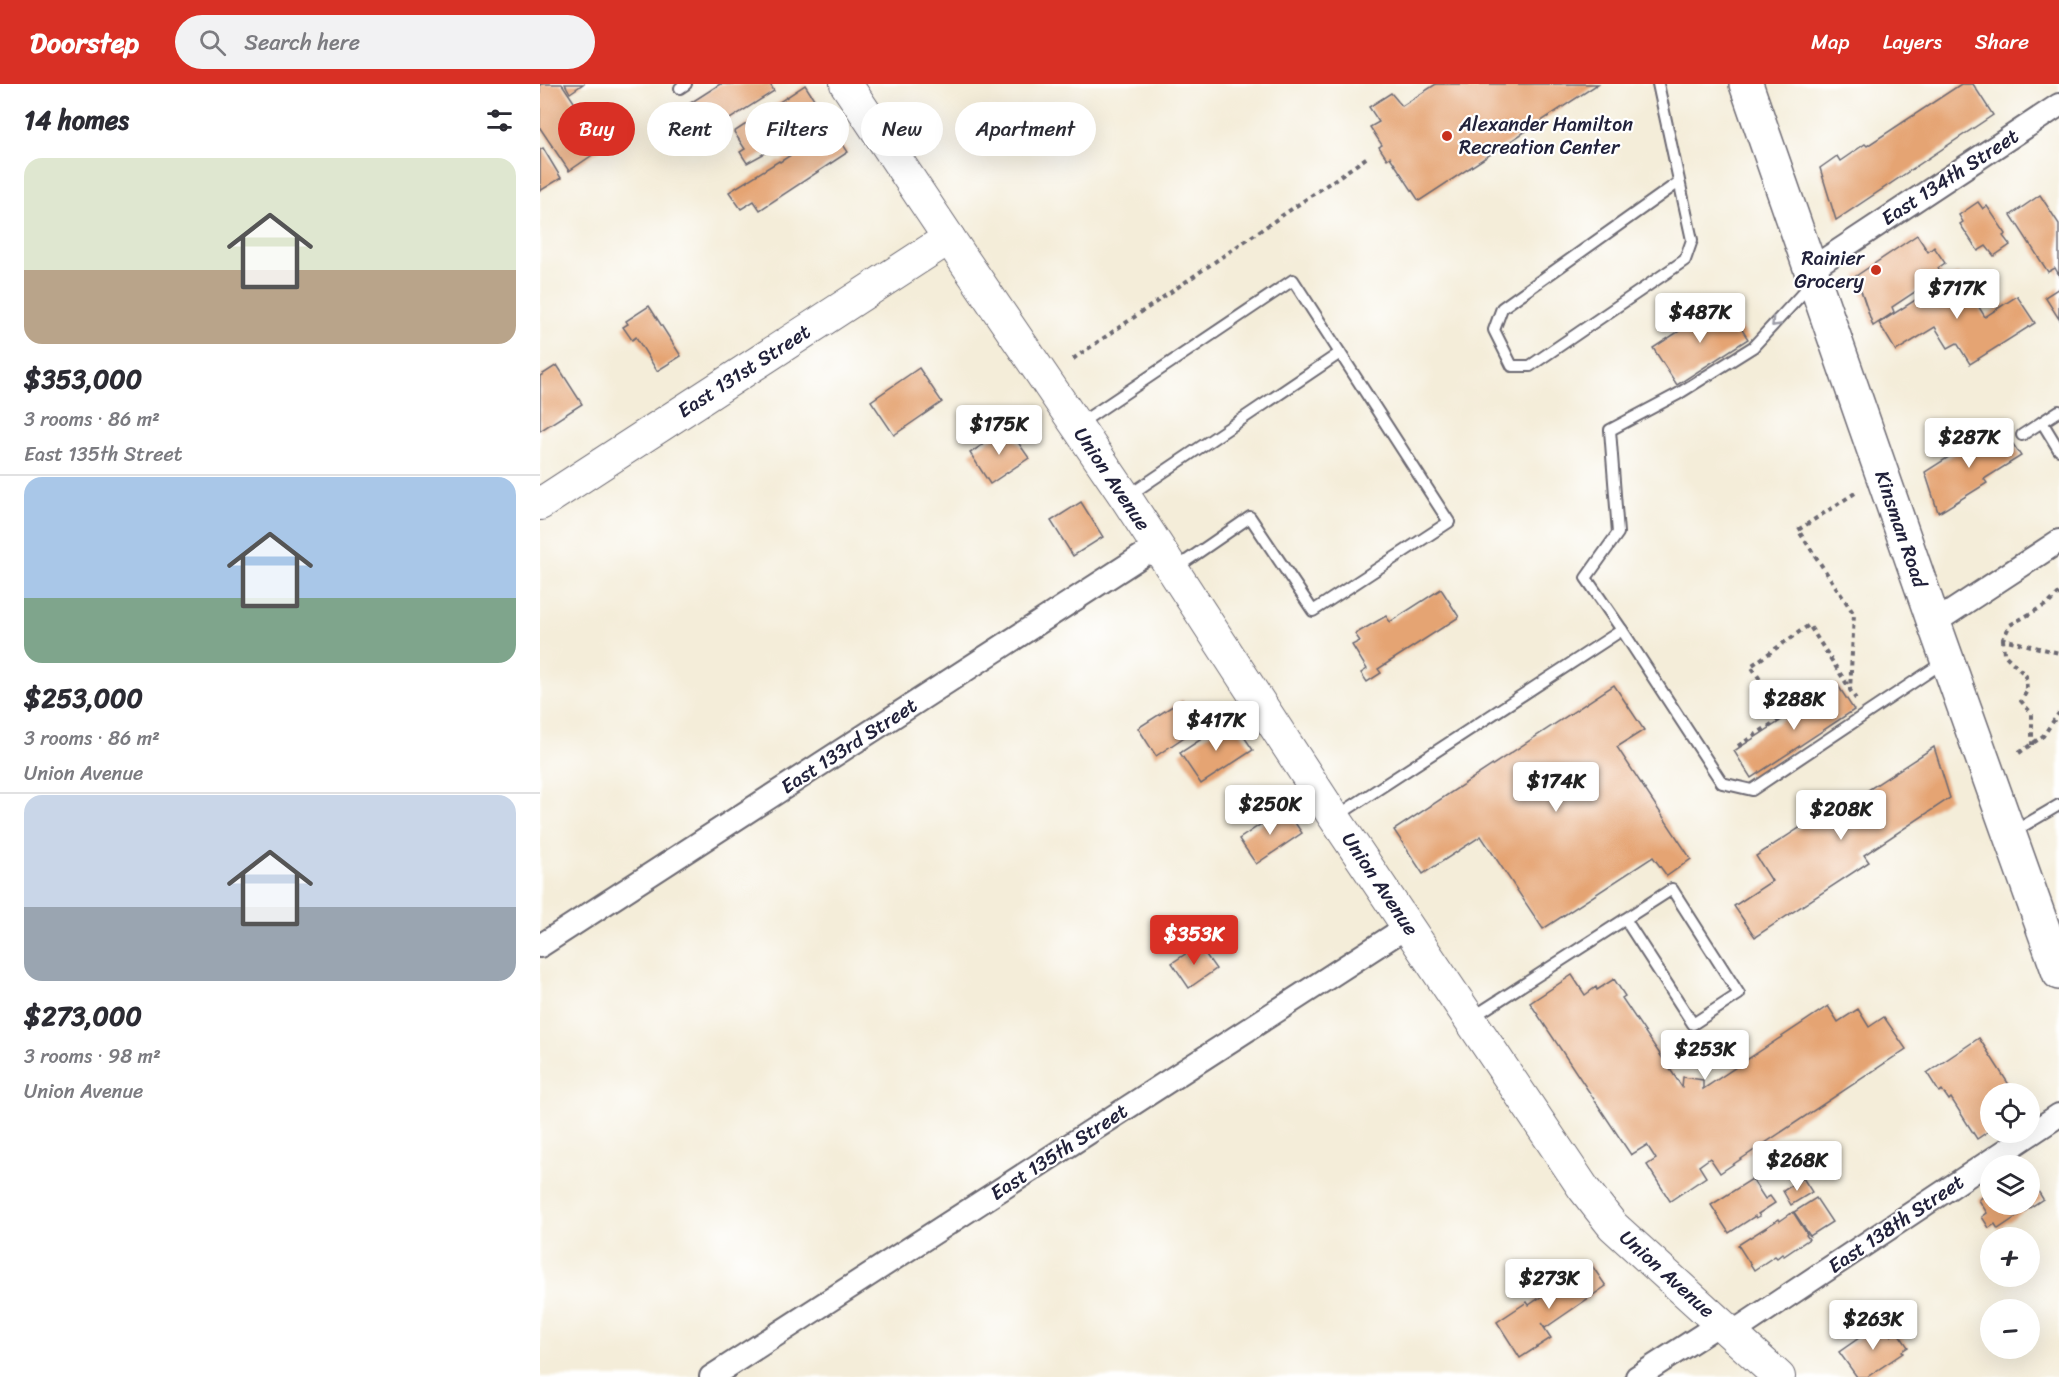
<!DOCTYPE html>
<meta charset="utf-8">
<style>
body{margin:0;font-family:Sriracha,sans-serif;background:#f2f2f3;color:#2b2b33;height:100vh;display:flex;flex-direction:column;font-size:22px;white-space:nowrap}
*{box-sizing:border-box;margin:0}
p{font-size:20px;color:#7c7c81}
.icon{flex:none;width:33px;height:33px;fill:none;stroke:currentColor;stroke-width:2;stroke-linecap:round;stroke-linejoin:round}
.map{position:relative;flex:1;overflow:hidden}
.side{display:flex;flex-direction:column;background:#fff;width:540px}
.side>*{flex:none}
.hud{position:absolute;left:18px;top:18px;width:570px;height:54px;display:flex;gap:12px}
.controls{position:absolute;left:1440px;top:999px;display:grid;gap:12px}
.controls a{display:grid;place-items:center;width:60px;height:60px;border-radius:50%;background:#fff;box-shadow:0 6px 24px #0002;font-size:30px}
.price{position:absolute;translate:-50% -51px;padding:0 14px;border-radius:6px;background:#fff;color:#222;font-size:20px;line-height:39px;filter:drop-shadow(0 2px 3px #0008)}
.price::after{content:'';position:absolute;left:50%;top:36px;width:18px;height:14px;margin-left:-9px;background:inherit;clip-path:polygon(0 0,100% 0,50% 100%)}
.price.selected{background:#d93025;color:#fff}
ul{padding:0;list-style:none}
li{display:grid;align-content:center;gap:12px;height:318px;padding:0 24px}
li+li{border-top:2px solid #e1e1e2}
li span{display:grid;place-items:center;height:186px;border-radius:18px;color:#555}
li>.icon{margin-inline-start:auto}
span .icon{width:108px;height:108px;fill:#fffc;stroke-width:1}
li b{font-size:26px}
h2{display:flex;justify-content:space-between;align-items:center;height:72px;padding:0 24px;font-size:26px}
.chip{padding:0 21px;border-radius:27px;background:#fff;box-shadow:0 6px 24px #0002;font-size:21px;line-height:54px}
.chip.selected{background:#d93025;color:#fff}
header{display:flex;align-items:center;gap:36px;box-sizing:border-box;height:84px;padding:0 30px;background:#d93025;color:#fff}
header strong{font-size:28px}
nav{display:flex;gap:33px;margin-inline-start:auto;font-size:21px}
.search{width:420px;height:54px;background:#f2f2f3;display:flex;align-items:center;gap:15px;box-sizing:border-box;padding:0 21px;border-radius:33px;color:#7c7c81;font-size:22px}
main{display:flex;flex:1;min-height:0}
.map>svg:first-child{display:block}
.building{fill:#e5a473}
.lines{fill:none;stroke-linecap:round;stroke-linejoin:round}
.lane-casing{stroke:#6c6972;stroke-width:14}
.street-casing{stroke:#6c6972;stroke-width:26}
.secondary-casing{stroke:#6c6972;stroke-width:34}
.primary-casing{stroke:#6c6972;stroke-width:36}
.path{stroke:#6c6972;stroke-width:4;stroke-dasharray:4.5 4.5;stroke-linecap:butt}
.lane{stroke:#fff;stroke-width:10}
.street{stroke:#fff;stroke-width:22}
.secondary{stroke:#fff;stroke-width:32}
.primary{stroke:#fff;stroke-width:33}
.oneway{stroke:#9c9ca7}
.poi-dot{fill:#c8321e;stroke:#fff;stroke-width:2}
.labels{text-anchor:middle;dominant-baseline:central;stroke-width:4.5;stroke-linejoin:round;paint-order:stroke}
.poi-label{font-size:20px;fill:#22223b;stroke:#fff;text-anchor:start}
.street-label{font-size:20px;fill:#22223b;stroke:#fff}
</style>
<header>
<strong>Doorstep</strong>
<div class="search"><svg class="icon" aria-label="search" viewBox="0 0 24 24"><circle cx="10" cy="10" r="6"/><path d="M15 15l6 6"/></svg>Search here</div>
<nav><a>Map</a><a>Layers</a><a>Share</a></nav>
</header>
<main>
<section class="side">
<h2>14 homes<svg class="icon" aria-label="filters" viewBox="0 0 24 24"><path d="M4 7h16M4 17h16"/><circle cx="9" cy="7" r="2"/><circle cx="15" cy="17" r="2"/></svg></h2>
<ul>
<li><span style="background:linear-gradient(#dfe7d0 60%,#b9a48a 0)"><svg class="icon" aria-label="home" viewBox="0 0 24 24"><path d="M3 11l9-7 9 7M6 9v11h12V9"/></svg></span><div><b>$353,000</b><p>3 rooms · 86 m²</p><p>East 135th Street</p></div></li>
<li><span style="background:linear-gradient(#a9c7e8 65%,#7fa58c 0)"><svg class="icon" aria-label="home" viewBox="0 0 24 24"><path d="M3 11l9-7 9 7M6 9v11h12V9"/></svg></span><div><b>$253,000</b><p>3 rooms · 86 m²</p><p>Union Avenue</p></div></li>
<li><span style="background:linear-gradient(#c9d6e8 60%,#9aa5b1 0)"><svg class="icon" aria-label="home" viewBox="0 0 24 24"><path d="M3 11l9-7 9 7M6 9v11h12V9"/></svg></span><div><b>$273,000</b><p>3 rooms · 98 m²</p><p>Union Avenue</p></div></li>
</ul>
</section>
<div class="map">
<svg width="1519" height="1293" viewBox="0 0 1519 1293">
<rect width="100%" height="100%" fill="#fff"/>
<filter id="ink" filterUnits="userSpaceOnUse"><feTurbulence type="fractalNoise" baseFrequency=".0167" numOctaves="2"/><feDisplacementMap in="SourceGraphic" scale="12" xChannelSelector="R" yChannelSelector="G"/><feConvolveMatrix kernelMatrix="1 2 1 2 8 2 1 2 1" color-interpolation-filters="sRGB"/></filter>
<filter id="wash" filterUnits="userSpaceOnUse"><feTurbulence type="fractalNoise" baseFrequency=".008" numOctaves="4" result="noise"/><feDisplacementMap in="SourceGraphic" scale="24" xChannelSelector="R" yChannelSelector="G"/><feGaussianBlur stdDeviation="1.35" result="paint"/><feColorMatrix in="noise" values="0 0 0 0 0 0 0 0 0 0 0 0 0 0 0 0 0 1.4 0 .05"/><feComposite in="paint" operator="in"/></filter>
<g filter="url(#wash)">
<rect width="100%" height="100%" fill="#f4edd9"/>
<g id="blocks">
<g class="building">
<path d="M 0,0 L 22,0 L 64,63 L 29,87 L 0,44 Z"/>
<path d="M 25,0 L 43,0 L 30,9 Z"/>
<path d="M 180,0 L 230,0 L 234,7 L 160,54 L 157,49 L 148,56 L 136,38 L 146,32 L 141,25 Z"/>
<path d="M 896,0 L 1058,0 L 879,117 L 850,73 L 847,75 L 839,63 L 842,61 L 830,43 L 839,38 L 829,23 L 851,9 L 862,22 Z"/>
<path d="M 1421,0 L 1433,0 L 1453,31 L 1296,136 L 1280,84 L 1297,72 L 1300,77 L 1325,60 L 1327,62 Z"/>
<path d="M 265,1 L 285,32 L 248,56 L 246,54 L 227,68 L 207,79 L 200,68 L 205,65 L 194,48 Z"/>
<path d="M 292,44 L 308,68 L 220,126 L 214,117 L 201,125 L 189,108 L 239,77 L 240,78 Z"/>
<path d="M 3,64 L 21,94 L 0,107 L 0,66 Z"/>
<path d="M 1500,111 L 1519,140 L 1519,191 L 1515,184 L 1508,188 L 1471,131 Z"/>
<path d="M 1438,118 L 1443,125 L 1447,122 L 1466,150 L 1463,152 L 1470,161 L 1454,172 L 1446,162 L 1438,167 L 1420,140 L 1423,138 L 1419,131 Z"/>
<path d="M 1377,151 L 1388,168 L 1394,163 L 1405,179 L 1398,184 L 1402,190 L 1352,223 L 1354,228 L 1333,242 L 1316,192 Z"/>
<path d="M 1418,189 L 1445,233 L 1477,212 L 1495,239 L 1430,280 L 1417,259 L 1408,264 L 1395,243 L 1356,267 L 1339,239 Z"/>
<path d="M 1519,204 L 1519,235 L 1505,213 Z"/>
<path d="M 1184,218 L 1208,255 L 1137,301 L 1113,264 Z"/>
<path d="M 109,222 L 141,272 L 117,287 L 96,253 L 92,256 L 83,243 L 88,240 L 86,237 Z"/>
<path d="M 17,281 L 42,320 L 0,347 L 0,292 Z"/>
<path d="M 379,284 L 402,318 L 354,351 L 331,317 Z"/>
<path d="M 468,344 L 489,374 L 450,400 L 430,369 Z"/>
<path d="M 1454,344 L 1466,364 L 1473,360 L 1481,372 L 1444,395 L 1447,399 L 1402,427 L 1403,425 L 1398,428 L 1385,388 Z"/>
<path d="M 541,418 L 563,453 L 533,472 L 511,437 Z"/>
<path d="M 901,505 L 919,533 L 838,585 L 841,589 L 827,598 L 821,589 L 827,585 L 812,561 L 820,557 L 815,550 L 846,532 L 850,538 Z"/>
<path d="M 1297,600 L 1314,626 L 1211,694 L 1194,667 Z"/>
<path d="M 1074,601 L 1104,646 L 1077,663 L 1151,775 L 1127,792 L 1113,773 L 1003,845 L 941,752 L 883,790 L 854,746 Z"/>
<path d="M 642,616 L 659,643 L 616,672 L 598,644 Z"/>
<path d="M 692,635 L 713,666 L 661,700 L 640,669 Z"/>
<path d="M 1394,663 L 1410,714 L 1324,771 L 1329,778 L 1215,853 L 1194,822 L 1232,797 L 1216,772 L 1290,724 L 1293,729 Z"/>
<path d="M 745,724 L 762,749 L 716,780 L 699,755 Z"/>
<path d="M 659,861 L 676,885 L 649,904 L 632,879 Z"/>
<path d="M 1032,891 L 1045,911 L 1056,903 L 1057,906 L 1074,895 L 1085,912 L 1082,914 L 1142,1003 L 1143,993 L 1163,996 L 1163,1005 L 1288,922 L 1298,938 L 1318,925 L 1329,943 L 1344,933 L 1366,965 L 1180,1089 L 1170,1074 L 1159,1082 L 1166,1093 L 1130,1117 L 1107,1081 L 1116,1075 L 1107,1061 L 1091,1071 L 990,919 Z"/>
<path d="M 1439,954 L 1475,1010 L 1450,1010 L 1450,1046 L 1437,1055 L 1411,1014 L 1409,1016 L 1402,1006 L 1399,1008 L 1387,989 Z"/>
<path d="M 1263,1094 L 1272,1108 L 1251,1121 L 1243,1107 Z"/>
<path d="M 1490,1094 L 1503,1115 L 1458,1145 L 1455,1140 L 1449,1144 L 1442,1133 L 1447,1129 L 1439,1116 L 1450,1107 L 1450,1120 L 1490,1120 Z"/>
<path d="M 1212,1095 L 1225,1115 L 1230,1112 L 1235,1119 L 1218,1130 L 1220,1132 L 1216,1134 L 1215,1132 L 1189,1149 L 1171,1121 Z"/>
<path d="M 1276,1114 L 1292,1138 L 1270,1152 L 1254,1128 Z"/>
<path d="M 1253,1128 L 1267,1150 L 1266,1151 L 1269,1155 L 1244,1172 L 1242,1170 L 1237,1174 L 1235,1172 L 1214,1186 L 1198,1161 L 1239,1135 L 1240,1137 Z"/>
<path d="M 1050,1179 L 1066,1202 L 1005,1244 L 1001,1239 L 1011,1254 L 980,1274 L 957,1238 L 987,1218 L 989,1221 Z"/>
<path d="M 1342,1238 L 1351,1252 L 1357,1247 L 1368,1263 L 1362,1267 L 1363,1269 L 1327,1293 L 1317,1293 L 1299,1268 Z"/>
</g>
</g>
</g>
<g filter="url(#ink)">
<use href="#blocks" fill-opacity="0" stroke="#6c6972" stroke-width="1.5"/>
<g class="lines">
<defs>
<g id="lane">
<path d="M 1118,0 L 1152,156 L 1145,176 L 990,282 L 972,282 L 954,246 L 962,224 L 1139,98"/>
<path d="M 140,4 L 146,0"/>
<path d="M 1502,338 L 1519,327"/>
<path d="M 539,340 L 753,196 L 909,438 L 773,527 L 710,433 L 636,484"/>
<path d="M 1482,351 L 1502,338 L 1519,366"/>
<path d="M 588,412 L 800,269"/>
<path d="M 1082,546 L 1046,494 L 1078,449 L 1070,346 L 1138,310 L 1213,263 L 1272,199"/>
<path d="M 797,732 L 1082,546 L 1182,699 L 1212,706 L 1405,577"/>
<path d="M 1473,748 L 1519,721"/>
<path d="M 933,933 L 1132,805 L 1199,910 L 1153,940 L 1085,835"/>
</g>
<g id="street">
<path d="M 1271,185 L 1519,21"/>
<path d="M 1394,539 L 1519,457"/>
<path d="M 0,862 L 617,462"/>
<path d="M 1192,1249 L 1519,1031"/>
<path d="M 171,1293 L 868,842"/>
<path d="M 1097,1293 L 1181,1239"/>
</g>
<g id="secondary">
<path d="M 306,0 L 423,175 L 586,414 L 794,733 L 1044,1105 L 1073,1142 L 1239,1293"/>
<path d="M 0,420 L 409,154"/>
</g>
<path id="primary" d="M 1206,0 L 1394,539 L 1519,889"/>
</defs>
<use href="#lane" class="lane-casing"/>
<use href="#street" class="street-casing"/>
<use href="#secondary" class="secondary-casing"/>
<use href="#primary" class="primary-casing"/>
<g class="path">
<path d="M 533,275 L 829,72"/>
<path d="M 1315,409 L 1258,446 L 1314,530 L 1310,606 L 1316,615"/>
<path d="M 1519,509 L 1509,519 L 1470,541 L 1463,555 L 1519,569"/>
<path d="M 1463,555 L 1464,570 L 1486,592 L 1487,607 L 1481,617 L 1492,630 L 1492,661"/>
<path d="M 1198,662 L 1244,632 L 1211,582 L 1269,541 L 1310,605"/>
<path d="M 1479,669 L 1503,652 L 1519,629"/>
</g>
<use href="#lane" class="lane"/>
<use href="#street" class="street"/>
<use href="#secondary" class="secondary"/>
<use href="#primary" class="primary"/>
</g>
<defs><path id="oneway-chevron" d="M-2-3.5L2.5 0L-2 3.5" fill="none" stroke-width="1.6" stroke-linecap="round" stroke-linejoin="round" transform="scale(1.5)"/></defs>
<use class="oneway" href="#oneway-chevron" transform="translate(1235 239) rotate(133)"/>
</g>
<g class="poi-dot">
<circle cx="907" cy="52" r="6"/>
<circle cx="1336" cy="186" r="6"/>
</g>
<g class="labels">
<g class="poi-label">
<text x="919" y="40">Alexander Hamilton<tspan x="919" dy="23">Recreation Center</tspan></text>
<text x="1324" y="174" text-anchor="end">Rainier<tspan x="1324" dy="23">Grocery</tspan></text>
</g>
<g class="street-label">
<text transform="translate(1410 93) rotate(-33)">East 134th Street</text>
<text transform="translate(204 287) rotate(-33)">East 131st Street</text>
<text transform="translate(572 395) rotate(56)">Union Avenue</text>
<text transform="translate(1361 445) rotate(71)">Kinsman Road</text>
<text transform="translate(309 662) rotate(-33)">East 133rd Street</text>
<text transform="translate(840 800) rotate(56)">Union Avenue</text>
<text transform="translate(519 1068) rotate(-33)">East 135th Street</text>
<text transform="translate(1356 1140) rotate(-34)">East 138th Street</text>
<text transform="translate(1127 1190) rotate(42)">Union Avenue</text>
</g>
</g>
</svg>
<div class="controls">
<a><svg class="icon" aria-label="locate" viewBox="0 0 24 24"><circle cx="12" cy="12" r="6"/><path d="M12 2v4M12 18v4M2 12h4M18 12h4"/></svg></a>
<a><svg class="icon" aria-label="layers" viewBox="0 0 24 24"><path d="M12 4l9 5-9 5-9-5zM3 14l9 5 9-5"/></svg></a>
<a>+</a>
<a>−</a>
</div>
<b class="price" style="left:1417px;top:236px">$717K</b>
<b class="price" style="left:1160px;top:260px">$487K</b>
<b class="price" style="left:459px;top:372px">$175K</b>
<b class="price" style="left:1429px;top:385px">$287K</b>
<b class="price" style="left:1254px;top:647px">$288K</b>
<b class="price" style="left:676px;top:668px">$417K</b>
<b class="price" style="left:1016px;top:729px">$174K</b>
<b class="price" style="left:730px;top:752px">$250K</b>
<b class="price" style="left:1301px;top:757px">$208K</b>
<b class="price selected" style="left:654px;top:882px">$353K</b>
<b class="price" style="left:1165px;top:997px">$253K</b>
<b class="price" style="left:1257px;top:1108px">$268K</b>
<b class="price" style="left:1009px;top:1226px">$273K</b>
<b class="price" style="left:1333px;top:1267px">$263K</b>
<div class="hud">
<a class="chip selected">Buy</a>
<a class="chip">Rent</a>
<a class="chip">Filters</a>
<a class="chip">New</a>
<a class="chip">Apartment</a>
</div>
</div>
</main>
